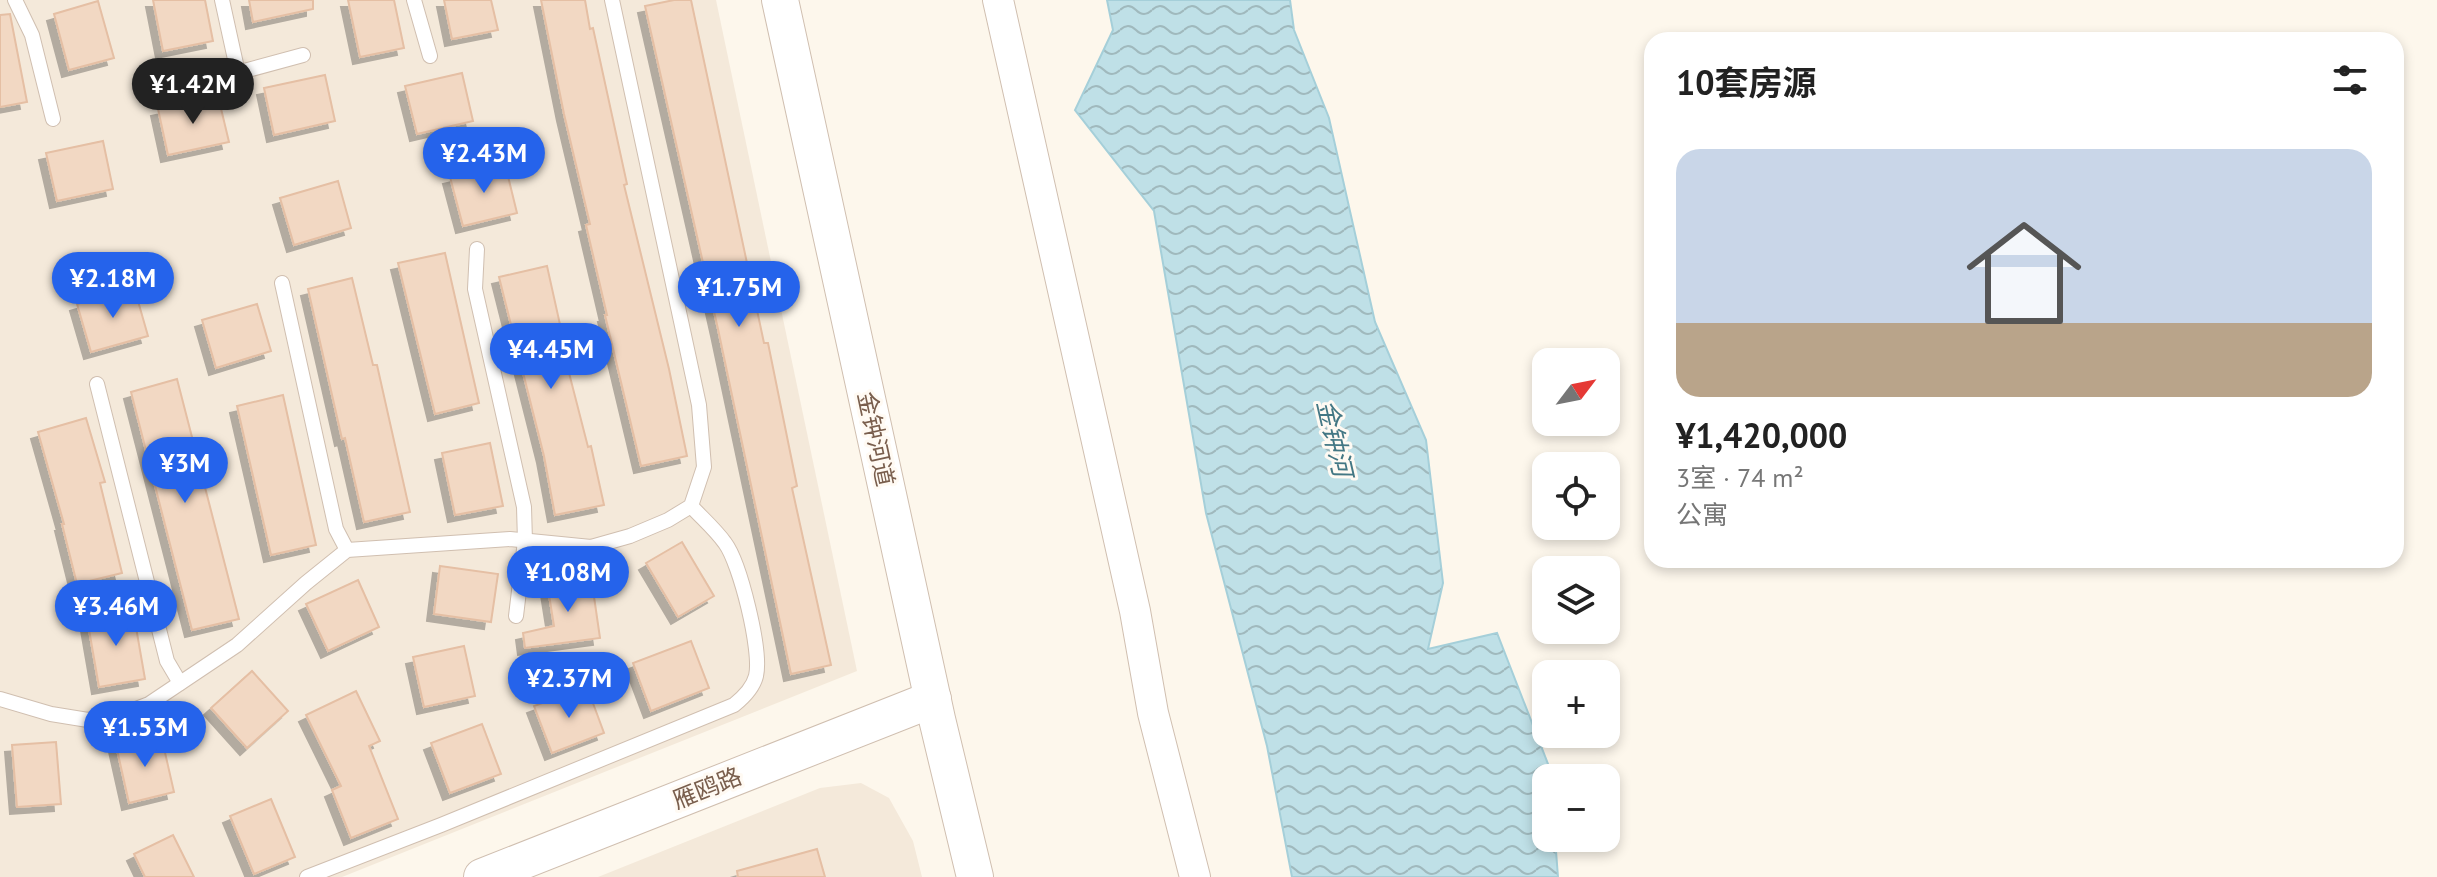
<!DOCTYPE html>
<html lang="zh">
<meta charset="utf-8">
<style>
body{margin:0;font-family:"PT Sans","Noto Sans SC",sans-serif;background:#f2f2f2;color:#222;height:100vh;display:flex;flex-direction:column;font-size:30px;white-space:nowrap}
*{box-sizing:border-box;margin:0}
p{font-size:26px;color:#767676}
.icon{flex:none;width:44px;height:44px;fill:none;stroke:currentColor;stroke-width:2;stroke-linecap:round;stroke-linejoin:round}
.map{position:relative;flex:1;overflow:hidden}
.panel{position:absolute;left:1644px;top:32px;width:760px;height:536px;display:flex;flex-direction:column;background:#fff;border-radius:24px;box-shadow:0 4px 12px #0003}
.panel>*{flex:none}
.needle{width:52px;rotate:58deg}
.tools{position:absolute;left:1532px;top:348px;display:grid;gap:16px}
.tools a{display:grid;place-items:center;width:88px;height:88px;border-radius:16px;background:#fff;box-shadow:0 4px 12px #0003;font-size:40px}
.price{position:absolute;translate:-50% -68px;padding:0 18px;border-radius:28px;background:#2563eb;color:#fff;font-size:26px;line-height:52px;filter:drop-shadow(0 2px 4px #0008)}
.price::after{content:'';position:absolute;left:50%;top:48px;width:24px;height:18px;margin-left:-12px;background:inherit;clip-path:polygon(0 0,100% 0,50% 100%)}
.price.active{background:#222;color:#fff}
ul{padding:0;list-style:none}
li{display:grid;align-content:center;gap:16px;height:424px;padding:0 32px}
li+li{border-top:2px solid #e0e0e0}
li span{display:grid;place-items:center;height:248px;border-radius:24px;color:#555}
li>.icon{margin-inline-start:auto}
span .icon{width:144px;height:144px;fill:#fffc;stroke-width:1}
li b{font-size:34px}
h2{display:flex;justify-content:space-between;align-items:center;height:96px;padding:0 32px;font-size:34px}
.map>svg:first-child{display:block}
.residential{fill:#f4e9da}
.water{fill:url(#water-waves);stroke:#a5cfd9;stroke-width:2}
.building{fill:#f2d8c3;stroke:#e5bfa4;stroke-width:2;filter:url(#shadow)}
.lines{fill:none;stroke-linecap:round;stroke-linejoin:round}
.service-casing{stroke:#d0bfb0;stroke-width:16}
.minor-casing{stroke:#d0bfb0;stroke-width:32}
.tertiary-casing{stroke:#d0bfb0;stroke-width:38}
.service{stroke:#fff;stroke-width:14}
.minor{stroke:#fff;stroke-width:30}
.tertiary{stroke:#fff;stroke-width:36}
.labels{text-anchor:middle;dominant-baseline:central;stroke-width:6;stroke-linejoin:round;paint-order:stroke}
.street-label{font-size:24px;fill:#795e4d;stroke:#fffaf3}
.water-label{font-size:26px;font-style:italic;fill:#437784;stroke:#fffaf3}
</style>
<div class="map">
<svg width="2437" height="877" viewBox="0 0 2437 877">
<defs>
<pattern id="water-waves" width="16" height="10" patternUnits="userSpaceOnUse" patternTransform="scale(2)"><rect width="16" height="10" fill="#bfe0e7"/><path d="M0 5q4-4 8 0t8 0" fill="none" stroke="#a0b9bd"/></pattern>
<filter id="shadow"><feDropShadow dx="-7" dy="7" stdDeviation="0" flood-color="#0004"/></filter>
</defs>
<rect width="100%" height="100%" fill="#fdf7ec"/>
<g class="residential">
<path d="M 0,0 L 716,0 L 857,671 L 342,877 L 0,877 Z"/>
<path d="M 861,783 L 889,798 L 913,841 L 922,877 L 598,877 L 820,788 Z"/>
</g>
<path class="water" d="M 1107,0 L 1290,0 L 1294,30 L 1329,118 L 1375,322 L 1426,440 L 1443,583 L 1428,649 L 1497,633 L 1548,764 L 1546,838 L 1555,838 L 1558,877 L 1292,877 L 1267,746 L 1206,513 L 1154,211 L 1075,110 L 1113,30 Z"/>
<g class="building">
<path d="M 153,0 L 205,0 L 213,41 L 163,51 Z"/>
<path d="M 249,0 L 313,0 L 313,9 L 253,22 Z"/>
<path d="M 348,0 L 394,0 L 404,48 L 360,57 Z"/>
<path d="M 444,0 L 491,0 L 498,30 L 452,39 Z"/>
<path d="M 541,0 L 585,0 L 590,29 L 593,28 L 627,184 L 624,185 L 669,369 L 687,456 L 641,466 L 605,315 L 607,315 L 586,225 L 590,224 L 564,114 Z"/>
<path d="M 674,0 L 691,0 L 764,343 L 768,343 L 797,486 L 792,488 L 831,665 L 791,674 L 718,329 L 645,6 Z"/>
<path d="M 98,1 L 114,58 L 69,70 L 54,14 Z"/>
<path d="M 10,14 L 27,102 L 0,107 L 0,15 Z"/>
<path d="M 462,73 L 473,121 L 417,134 L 405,86 Z"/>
<path d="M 325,75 L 335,121 L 274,135 L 264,88 Z"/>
<path d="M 218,96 L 229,142 L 168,155 L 158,109 Z"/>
<path d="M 103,141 L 113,189 L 57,201 L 46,153 Z"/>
<path d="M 505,164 L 517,213 L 463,226 L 450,177 Z"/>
<path d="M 338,181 L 351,228 L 294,245 L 280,198 Z"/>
<path d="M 445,253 L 479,403 L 435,414 L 398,263 Z"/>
<path d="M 547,266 L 561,329 L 558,330 L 588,447 L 591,446 L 604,505 L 555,515 L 544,456 L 499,277 Z"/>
<path d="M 352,278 L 373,365 L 377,365 L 410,512 L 364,522 L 345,438 L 342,439 L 308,289 Z"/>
<path d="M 134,287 L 148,336 L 91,352 L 77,304 Z"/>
<path d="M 257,304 L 271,351 L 216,368 L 202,320 Z"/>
<path d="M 177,379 L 239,619 L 192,630 L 131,392 Z"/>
<path d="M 283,395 L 316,545 L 271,555 L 237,406 Z"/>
<path d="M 86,418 L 105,482 L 100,483 L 122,573 L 77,584 L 62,524 L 64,524 L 38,432 Z"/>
<path d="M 490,443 L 503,506 L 455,515 L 442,453 Z"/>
<path d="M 682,542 L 714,596 L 678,617 L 646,563 Z"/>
<path d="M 440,566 L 498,574 L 491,622 L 434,614 Z"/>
<path d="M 591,576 L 600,638 L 525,648 L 523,633 L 554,626 L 547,582 Z"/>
<path d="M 358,580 L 379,627 L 328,651 L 306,604 Z"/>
<path d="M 133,610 L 145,679 L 99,687 L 87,618 Z"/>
<path d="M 691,641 L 709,688 L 651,711 L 633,663 Z"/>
<path d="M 464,646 L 475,696 L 424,707 L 413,657 Z"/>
<path d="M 252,671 L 288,711 L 247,748 L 211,708 Z"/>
<path d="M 587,687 L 604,733 L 552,753 L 534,706 Z"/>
<path d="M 356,691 L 380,741 L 369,746 L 398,819 L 351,838 L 332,790 L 341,786 L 306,715 Z"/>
<path d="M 482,724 L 501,774 L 450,793 L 431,743 Z"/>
<path d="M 161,735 L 174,792 L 129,803 L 116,745 Z"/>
<path d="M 56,742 L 61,804 L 17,807 L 12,745 Z"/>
<path d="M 271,799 L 295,857 L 254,874 L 230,816 Z"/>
<path d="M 173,835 L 194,877 L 145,877 L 134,854 Z"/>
<path d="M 817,849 L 825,877 L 738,877 L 737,871 Z"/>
</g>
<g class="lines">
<defs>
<g id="service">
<path d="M 15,0 L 32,35 L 53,119"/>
<path d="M 222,0 L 238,73"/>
<path d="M 414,0 L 430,56"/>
<path d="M 171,91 L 303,55"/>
<path d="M 477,249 L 475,289 L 524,507 L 525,541 L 516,616"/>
<path d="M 282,283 L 336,529 L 347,550"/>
<path d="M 97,384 L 167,661 L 180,683"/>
<path d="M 0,699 L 51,714 L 88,720 L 120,715 L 149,704 L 237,645 L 306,583 L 347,550 L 510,539 L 591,547 L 630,536 L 668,520 L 691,506 L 704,467 L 699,405 L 612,0"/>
<path d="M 307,877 L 441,825 L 734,705 C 744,697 753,688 756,676 C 762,651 740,563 725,543 C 715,529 702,518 691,506"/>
</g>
<path id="minor" d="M 998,0 L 1135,611 L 1153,713 L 1195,877"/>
<g id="tertiary">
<path d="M 780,0 L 937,719 L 975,877"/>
<path d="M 482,877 L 933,699"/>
</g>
</defs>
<use href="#service" class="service-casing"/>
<use href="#minor" class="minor-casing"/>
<use href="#tertiary" class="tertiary-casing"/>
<use href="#service" class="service"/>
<use href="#minor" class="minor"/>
<use href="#tertiary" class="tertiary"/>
</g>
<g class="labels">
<g class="street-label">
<text transform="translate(876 439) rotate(78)">金钟河道</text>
<text transform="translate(707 788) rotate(-22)">雁鸥路</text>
</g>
<g class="water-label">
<text transform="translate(1335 438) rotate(77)">金钟河</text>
</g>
</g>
</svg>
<div class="tools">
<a><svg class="needle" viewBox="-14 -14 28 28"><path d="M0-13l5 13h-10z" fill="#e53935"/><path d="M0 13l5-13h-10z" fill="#767676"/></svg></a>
<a><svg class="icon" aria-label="locate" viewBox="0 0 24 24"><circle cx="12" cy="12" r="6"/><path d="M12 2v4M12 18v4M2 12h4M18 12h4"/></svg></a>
<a><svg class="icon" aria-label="layers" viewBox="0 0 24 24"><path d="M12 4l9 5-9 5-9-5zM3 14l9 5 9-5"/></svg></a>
<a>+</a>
<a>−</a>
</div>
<b class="price active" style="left:193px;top:126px">¥1.42M</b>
<b class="price" style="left:484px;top:195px">¥2.43M</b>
<b class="price" style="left:113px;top:320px">¥2.18M</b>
<b class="price" style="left:739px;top:329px">¥1.75M</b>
<b class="price" style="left:551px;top:391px">¥4.45M</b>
<b class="price" style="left:185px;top:505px">¥3M</b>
<b class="price" style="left:568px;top:614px">¥1.08M</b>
<b class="price" style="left:116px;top:648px">¥3.46M</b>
<b class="price" style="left:569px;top:720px">¥2.37M</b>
<b class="price" style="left:145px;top:769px">¥1.53M</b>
<section class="panel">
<h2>10套房源<svg class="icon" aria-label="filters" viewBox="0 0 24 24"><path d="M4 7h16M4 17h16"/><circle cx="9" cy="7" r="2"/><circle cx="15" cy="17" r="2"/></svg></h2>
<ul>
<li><span style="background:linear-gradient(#c9d6e8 70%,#b9a48a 0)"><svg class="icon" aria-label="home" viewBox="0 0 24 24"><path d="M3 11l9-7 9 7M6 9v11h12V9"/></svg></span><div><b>¥1,420,000</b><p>3室 · 74 m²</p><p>公寓</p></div></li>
</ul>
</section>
</div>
